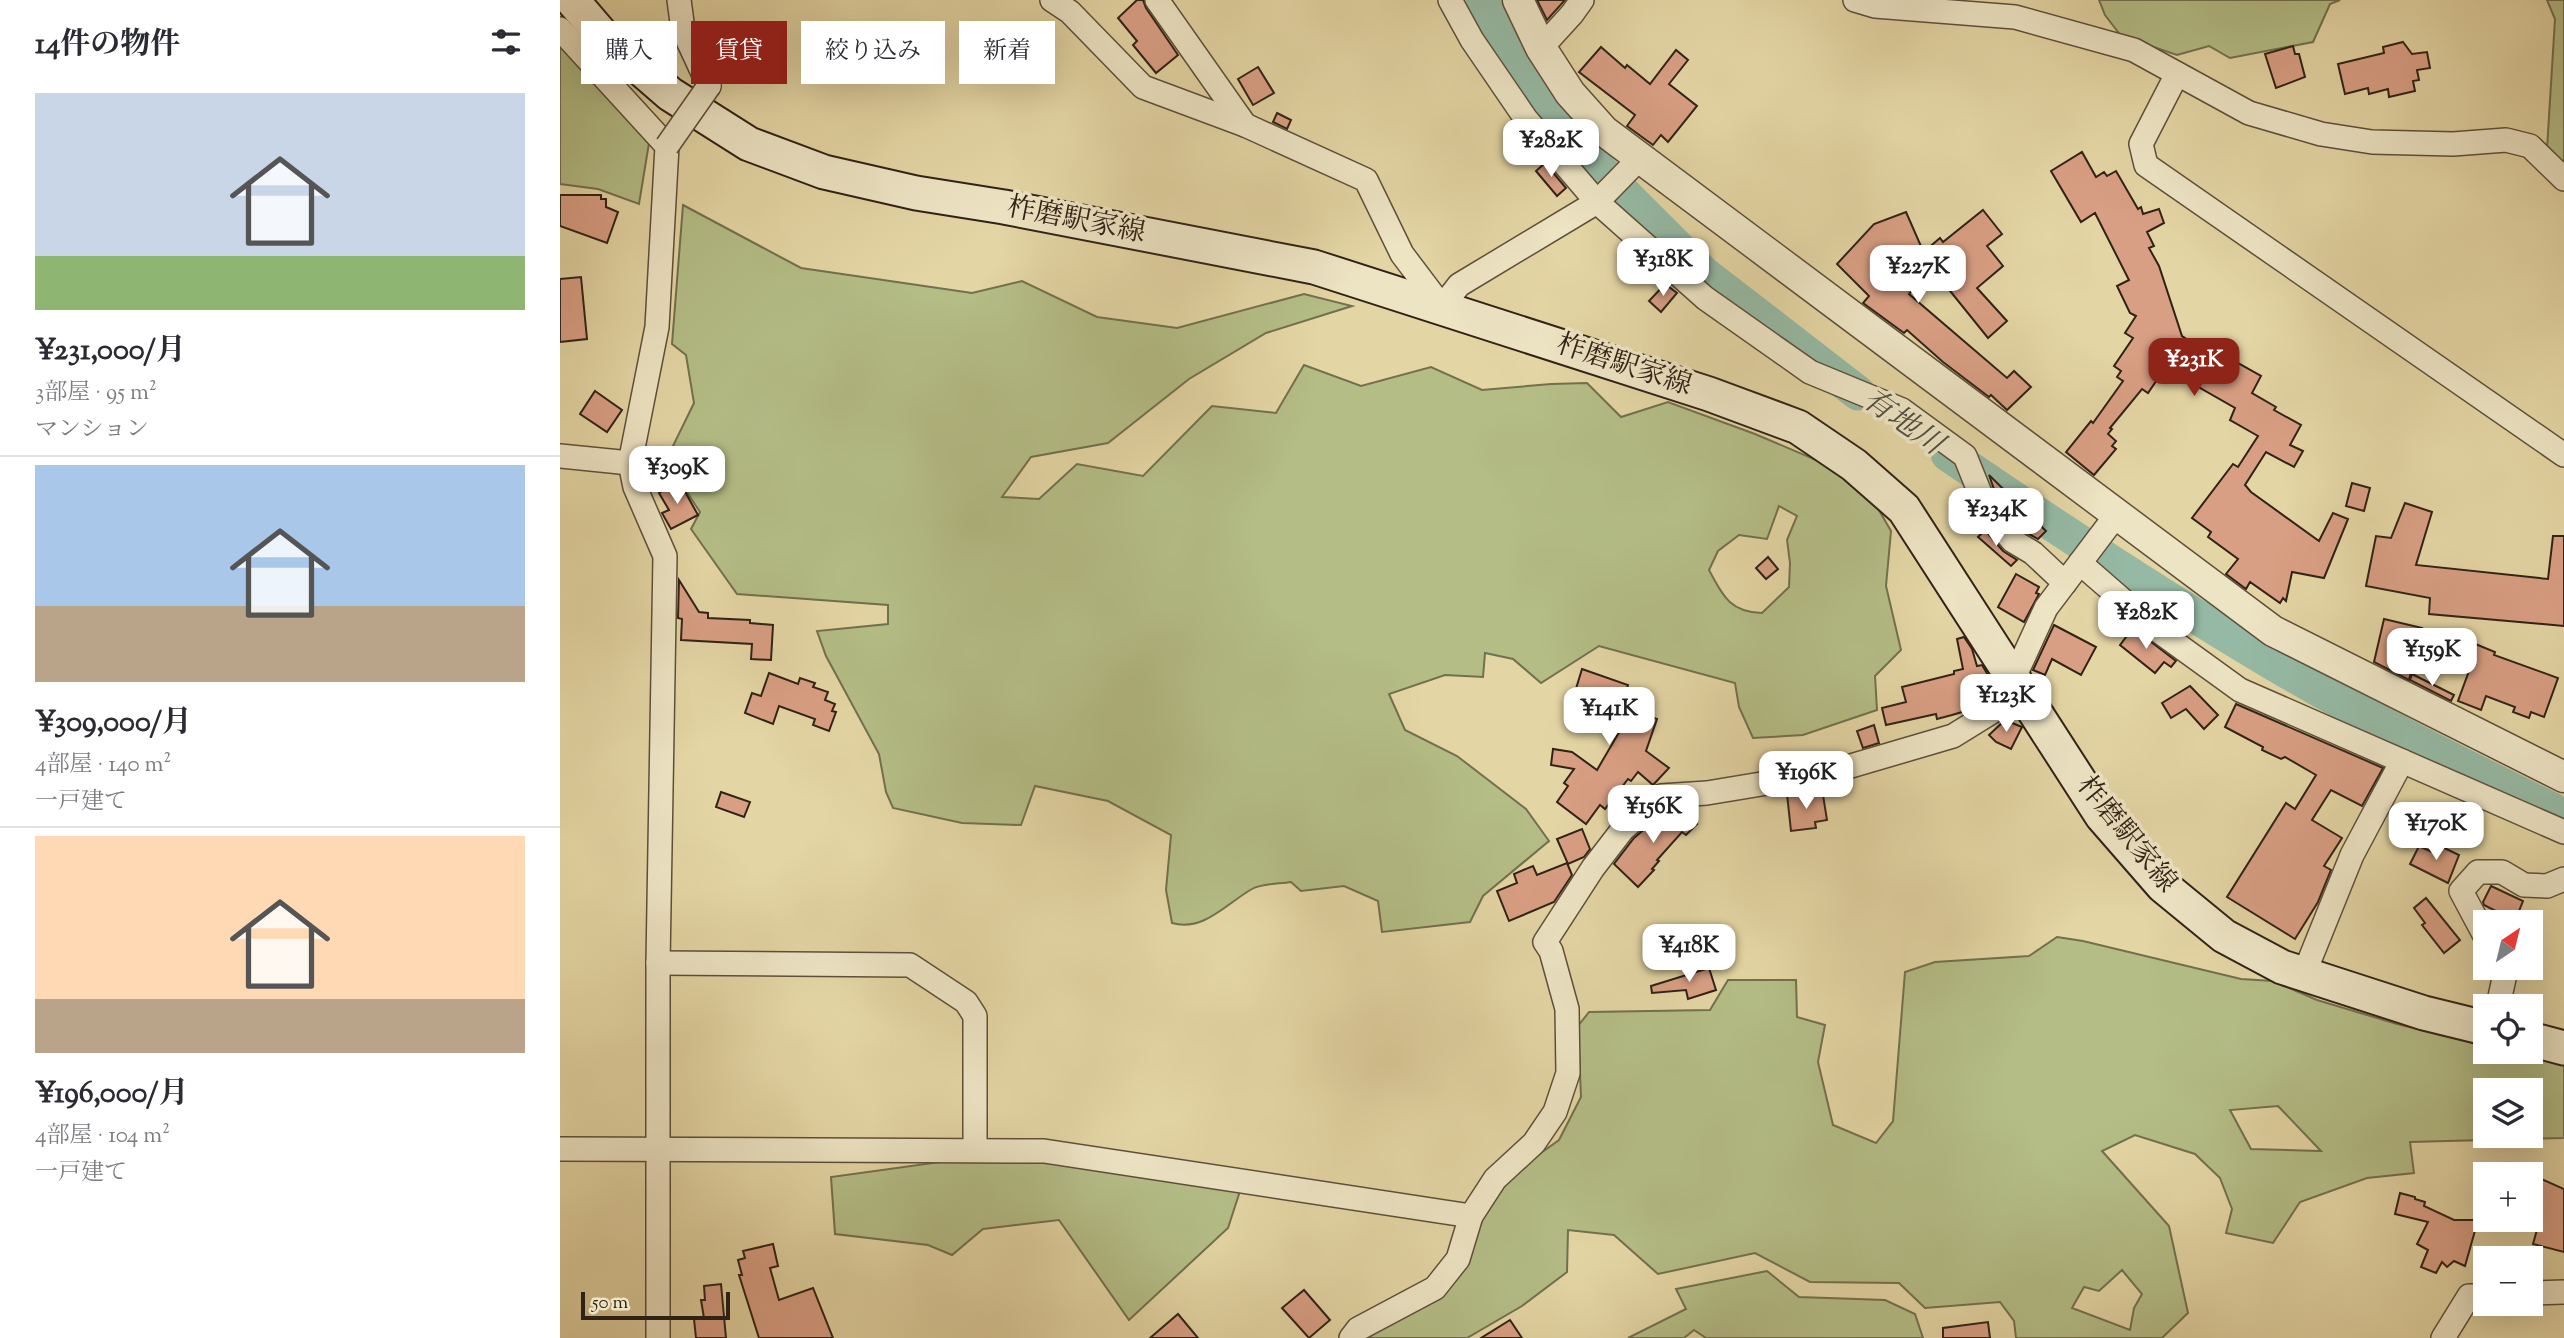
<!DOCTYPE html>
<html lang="ja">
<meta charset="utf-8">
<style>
body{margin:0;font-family:"Sorts Mill Goudy","Noto Serif JP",serif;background:#f2f2f3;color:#2b2b33;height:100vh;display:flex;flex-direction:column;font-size:26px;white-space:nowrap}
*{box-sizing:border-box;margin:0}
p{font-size:23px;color:#7c7c81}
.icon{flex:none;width:38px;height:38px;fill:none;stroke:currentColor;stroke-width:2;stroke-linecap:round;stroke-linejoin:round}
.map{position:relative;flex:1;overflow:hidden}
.drawer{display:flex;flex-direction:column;background:#fff;width:560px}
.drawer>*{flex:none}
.hud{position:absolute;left:21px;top:21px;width:665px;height:63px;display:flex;gap:14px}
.needle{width:46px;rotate:35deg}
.fabs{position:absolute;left:1913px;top:910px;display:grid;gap:14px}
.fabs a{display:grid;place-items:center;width:70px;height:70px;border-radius:0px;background:#fff;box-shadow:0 7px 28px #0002;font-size:35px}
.scale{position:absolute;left:21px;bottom:18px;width:149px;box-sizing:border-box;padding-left:7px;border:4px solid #312216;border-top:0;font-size:19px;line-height:24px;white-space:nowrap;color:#312216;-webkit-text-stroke:5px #ede4c4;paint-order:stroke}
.price{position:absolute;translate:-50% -60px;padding:0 16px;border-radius:14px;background:#fff;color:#222;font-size:23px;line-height:46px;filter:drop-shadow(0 2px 4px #0008)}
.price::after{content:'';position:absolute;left:50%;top:42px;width:21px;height:16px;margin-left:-10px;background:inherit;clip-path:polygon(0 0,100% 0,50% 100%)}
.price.on{background:#8f2418;color:#fff}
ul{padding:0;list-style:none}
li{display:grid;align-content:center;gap:14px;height:371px;padding:0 35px}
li+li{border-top:2px solid #e1e1e2}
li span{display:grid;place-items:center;height:217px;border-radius:0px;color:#555}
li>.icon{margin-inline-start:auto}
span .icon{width:126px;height:126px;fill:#fffc;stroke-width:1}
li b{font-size:30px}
h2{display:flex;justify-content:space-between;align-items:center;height:84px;padding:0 35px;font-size:30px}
.pill{padding:0 24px;border-radius:0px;background:#fff;box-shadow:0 7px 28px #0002;font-size:24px;line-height:63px}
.pill.on{background:#8f2418;color:#fff}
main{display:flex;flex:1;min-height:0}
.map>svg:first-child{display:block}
.green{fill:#b4bd86;stroke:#72704e;stroke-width:2;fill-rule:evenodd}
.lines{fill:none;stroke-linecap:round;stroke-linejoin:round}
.river{stroke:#95b9a4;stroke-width:35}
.building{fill:#d99f84;stroke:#312216;stroke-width:2}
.minor-casing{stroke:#5e4f3a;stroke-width:26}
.tertiary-casing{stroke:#5e4f3a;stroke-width:33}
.secondary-casing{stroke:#312216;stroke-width:37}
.minor{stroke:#ede4c4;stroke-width:23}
.tertiary{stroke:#ede4c4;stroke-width:30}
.secondary{stroke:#ede4c4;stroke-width:33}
.minor-bridge-casing{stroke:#5e4f3a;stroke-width:26;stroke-linecap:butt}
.minor-bridge{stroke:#ede4c4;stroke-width:23}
.labels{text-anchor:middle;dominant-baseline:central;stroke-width:7;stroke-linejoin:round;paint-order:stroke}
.street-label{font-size:28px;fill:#312216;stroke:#ede4c4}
.water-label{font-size:30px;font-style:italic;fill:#4f4f41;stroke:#ede4c4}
</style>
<main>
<section class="drawer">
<h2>14件の物件<svg class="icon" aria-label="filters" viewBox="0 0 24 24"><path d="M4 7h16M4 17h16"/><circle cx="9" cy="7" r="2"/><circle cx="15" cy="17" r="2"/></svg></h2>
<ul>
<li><span style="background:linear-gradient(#c9d6e8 75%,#8fb573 0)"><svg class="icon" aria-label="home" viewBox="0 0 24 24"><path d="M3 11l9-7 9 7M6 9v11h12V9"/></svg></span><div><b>¥231,000/月</b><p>3部屋 · 95 m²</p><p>マンション</p></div></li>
<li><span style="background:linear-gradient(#a9c7e8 65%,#b9a48a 0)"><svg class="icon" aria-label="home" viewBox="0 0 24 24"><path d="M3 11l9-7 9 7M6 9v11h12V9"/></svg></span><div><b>¥309,000/月</b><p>4部屋 · 140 m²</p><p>一戸建て</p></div></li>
<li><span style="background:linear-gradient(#ffd9b3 75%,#b9a48a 0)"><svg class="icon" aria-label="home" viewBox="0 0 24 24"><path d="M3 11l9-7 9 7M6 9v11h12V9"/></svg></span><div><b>¥196,000/月</b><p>4部屋 · 104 m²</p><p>一戸建て</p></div></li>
</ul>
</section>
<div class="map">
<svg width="2004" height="1338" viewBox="0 0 2004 1338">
<rect width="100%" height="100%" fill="#e4d5a4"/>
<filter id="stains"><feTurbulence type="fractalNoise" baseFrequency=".00286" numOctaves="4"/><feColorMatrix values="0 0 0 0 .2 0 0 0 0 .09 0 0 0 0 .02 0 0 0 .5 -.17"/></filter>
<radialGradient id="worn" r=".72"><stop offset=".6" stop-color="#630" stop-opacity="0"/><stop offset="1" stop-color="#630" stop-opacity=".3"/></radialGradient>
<g class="green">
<path d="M 1539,0 L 1780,0 L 1770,4 L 1753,42 L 1670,58 L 1649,46 L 1617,55 L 1561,36 L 1545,15 Z"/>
<path d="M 1987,0 L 2004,0 L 2004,170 L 1987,149 L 1995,19 Z"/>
<path d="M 0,38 L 89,143 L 79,204 L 38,189 L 0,184 Z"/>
<path d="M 123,205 L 241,268 L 412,293 L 462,281 L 537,317 L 617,328 L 744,294 L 792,306 L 706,333 L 629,379 L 548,443 L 471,457 L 442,497 L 479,499 L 517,464 L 583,476 L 652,406 L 716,413 L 744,365 L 801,386 L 871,367 L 922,390 L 991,384 L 1027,383 L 1061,417 L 1108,402 L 1195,434 L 1268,465 L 1316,505 L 1331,531 L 1326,586 L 1341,650 L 1315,676 L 1317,710 L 1243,735 L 1193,738 L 1179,707 L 1175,683 L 1039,646 L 981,683 L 953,659 L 925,653 L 923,677 L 885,675 L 829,694 L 845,730 L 897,756 L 966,809 L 989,841 L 923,896 L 910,922 L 822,932 L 818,901 L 784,886 L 741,891 L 731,882 C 719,884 702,883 692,889 C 667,903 644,932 612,923 L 606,890 L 611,835 L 548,801 L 475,786 L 461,825 L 402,823 L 333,808 L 326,792 L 319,754 L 266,656 L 257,631 L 328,624 L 328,605 L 177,594 L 131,529 L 140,512 L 115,474 L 110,452 L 134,403 L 126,355 L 112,344 ZM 1219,506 L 1237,516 L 1227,540 L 1230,563 L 1229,587 L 1202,613 C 1170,612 1163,596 1149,570 L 1158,551 L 1179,535 L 1207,539 Z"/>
<path d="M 1497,937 L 1523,941 L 1681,979 L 1713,981 L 1757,1000 L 1837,1024 L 1925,1046 L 1925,1052 L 1949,1052 L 2004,1065 L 2004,1138 L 1850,1142 L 1854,1173 L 1807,1178 L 1740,1202 L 1713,1243 L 1666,1233 L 1672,1209 L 1660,1178 L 1635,1154 L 1575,1135 L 1542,1151 L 1609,1226 L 1628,1313 L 1602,1338 L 1456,1338 L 1454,1321 L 1440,1302 L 1365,1308 L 1339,1283 L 1250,1282 L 1195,1253 L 1098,1274 L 1054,1235 L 1008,1230 L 1007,1272 L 962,1306 L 907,1338 L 809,1338 L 909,1239 L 954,1172 L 999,1140 L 1021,1097 L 1018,1026 L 1029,1012 L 1150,1010 L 1168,980 L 1236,980 L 1237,1017 L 1265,1025 L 1258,1062 L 1273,1125 L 1316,1143 L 1333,1121 L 1345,972 L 1375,962 L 1469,956 ZM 1925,1090 L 1970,1090 L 1970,1136 L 1925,1136 ZM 1718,1106 L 1761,1151 L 1760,1151 L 1691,1149 L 1670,1110 ZM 1562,1270 L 1582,1294 L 1574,1308 L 1570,1330 L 1512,1308 L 1524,1287 L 1539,1291 Z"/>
<path d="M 409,1158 L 523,1165 L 680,1191 L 668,1228 L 569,1320 L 499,1220 L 423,1229 L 392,1255 L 368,1245 L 275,1234 L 271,1177 Z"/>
<path d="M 1207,1271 L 1239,1297 L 1325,1300 L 1355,1314 L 1363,1338 L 1146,1338 L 1134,1330 L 1124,1338 L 1068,1338 L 1126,1309 L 1116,1289 Z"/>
</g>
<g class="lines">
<g class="river">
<path d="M 923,0 L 983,105 L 1028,158 L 1144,274 L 1298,393"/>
<path d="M 1388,454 C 1495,527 1602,597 1713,663 C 1808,719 1906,767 2004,816"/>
</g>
</g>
<g class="building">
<path d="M 577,0 L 583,0 L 586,8 L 618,55 L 596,73 L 573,45 L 577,41 L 558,18 Z"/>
<path d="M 977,0 L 1005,0 L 987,20 Z"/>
<path d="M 1843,42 L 1852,54 L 1867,52 L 1870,68 L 1857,70 L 1859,80 L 1853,81 L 1855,91 L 1829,97 L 1828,89 L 1809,94 L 1808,88 L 1785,94 L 1778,64 L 1824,53 L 1823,47 Z"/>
<path d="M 1733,46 L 1735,54 L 1739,54 L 1745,77 L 1716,88 L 1705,54 Z"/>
<path d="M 1041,47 L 1065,68 L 1067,65 L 1090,84 L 1116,50 L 1128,60 L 1109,84 L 1137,106 L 1108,142 L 1101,135 L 1093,145 L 1067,126 L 1075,115 L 1019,72 Z"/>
<path d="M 698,67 L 714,93 L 693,105 L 678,79 Z"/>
<path d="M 717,113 L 731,120 L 727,129 L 713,122 Z"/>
<path d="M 1522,152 L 1536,177 L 1544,172 L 1547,176 L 1556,171 L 1578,209 L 1581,207 L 1583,214 L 1599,209 L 1604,223 L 1587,232 L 1594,246 L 1589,248 L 1599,266 L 1622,336 L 1642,349 L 1644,344 L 1701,376 L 1692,393 L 1716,407 L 1714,410 L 1741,425 L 1730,445 L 1743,451 L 1734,467 L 1706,452 L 1685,485 L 1691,492 L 1759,541 L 1773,513 L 1788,519 L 1764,578 L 1732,572 L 1726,601 L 1723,598 L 1720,603 L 1690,582 L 1686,589 L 1666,574 L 1678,559 L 1648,537 L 1651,532 L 1632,518 L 1673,464 L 1678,467 L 1698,436 L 1670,420 L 1675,408 L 1605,368 L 1588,393 L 1582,389 L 1550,428 L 1552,429 L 1548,434 L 1556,441 L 1552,446 L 1556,449 L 1534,475 L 1506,452 L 1531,421 L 1533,423 L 1563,381 L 1557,377 L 1561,371 L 1554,366 L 1573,338 L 1565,333 L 1576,316 L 1570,313 L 1557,286 L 1569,280 L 1535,213 L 1521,222 L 1491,171 Z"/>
<path d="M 985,163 L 1006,188 L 997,196 L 976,171 Z"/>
<path d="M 0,195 L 41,195 L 41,199 L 46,199 L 46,207 L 58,212 L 47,243 L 0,226 Z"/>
<path d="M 1423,210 L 1442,234 L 1427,246 L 1443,266 L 1417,288 L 1447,321 L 1428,338 L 1386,286 L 1390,283 L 1365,251 L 1380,238 L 1383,242 Z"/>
<path d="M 1346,212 L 1367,260 L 1342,279 L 1353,289 L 1349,294 L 1447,378 L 1454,371 L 1471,387 L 1447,410 L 1431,395 L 1429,397 L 1383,362 L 1347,330 L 1344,333 L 1303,303 L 1309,296 L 1277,264 L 1314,224 Z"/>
<path d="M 21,277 L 27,339 L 0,342 L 0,279 Z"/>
<path d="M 1105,284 L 1117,293 L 1101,312 L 1089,301 Z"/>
<path d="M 35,391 L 62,410 L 47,432 L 20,414 Z"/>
<path d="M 1429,475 L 1486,531 L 1478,539 L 1462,530 L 1440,506 Z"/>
<path d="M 119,481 L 138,515 L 111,529 L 102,513 L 109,510 L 99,493 Z"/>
<path d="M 1792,483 L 1810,488 L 1804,511 L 1786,506 Z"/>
<path d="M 1845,503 L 1872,512 L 1856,565 L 1988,579 L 1993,536 L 2004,536 L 2004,626 L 1869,614 L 1870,598 L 1806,586 L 1816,536 L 1831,538 Z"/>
<path d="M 1425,530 L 1443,551 L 1457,560 L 1451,566 L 1418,537 Z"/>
<path d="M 1208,557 L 1218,569 L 1206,579 L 1196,568 Z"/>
<path d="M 1456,574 L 1479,587 L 1476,593 L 1479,594 L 1464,622 L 1438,607 Z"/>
<path d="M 119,580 L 139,612 L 148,613 L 148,618 L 190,620 L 190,623 L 213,625 L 211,660 L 191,659 L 192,644 L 121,640 L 122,619 L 118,618 Z"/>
<path d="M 1824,619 L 1862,628 L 1849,680 L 1814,662 Z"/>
<path d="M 1494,625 L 1536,647 L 1521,675 L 1492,659 L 1485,675 L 1473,670 Z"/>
<path d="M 1573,628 L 1616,661 L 1611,667 L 1604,662 L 1595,673 L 1560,645 Z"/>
<path d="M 1404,637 L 1412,649 L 1417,666 L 1422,665 L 1428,675 L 1431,685 L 1422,687 L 1425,700 L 1409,710 L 1392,715 L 1377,719 L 1376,714 L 1326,725 L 1322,708 L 1346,702 L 1342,687 L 1394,674 L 1394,671 L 1403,669 L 1397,639 Z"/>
<path d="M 1913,643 L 1935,652 L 1934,655 L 1998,678 L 1984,717 L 1971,712 L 1969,718 L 1953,712 L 1955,707 L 1926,696 L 1921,710 L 1898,701 L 1913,660 L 1907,658 Z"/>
<path d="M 1022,669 L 1068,685 L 1067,688 L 1073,690 L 1072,692 L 1092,699 L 1087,715 L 1097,719 L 1086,751 L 1109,768 L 1093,785 L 1078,772 L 1071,781 L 1068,779 L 1045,809 L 1040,805 L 1026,824 L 997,802 L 1008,786 L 1004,783 L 1014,769 L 991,765 L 993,749 L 1012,752 L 1037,770 L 1065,722 L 1011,705 Z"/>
<path d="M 209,673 L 238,684 L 240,678 L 255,683 L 253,687 L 268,692 L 265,700 L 275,704 L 272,711 L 276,712 L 269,731 L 253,725 L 255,719 L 219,706 L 213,724 L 185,713 L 192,693 L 201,696 Z"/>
<path d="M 1852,674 L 1894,695 L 1891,701 L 1850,680 Z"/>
<path d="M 1630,686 L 1658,715 L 1644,729 L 1626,709 L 1611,718 L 1602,703 Z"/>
<path d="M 1676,704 L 1823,768 L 1802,806 L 1771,790 L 1752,820 L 1782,838 L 1764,866 L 1771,870 L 1758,902 L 1735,939 L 1667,897 L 1726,803 L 1735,809 L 1756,775 L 1725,757 L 1721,759 L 1702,750 L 1703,747 L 1665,727 Z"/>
<path d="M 1445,720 L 1462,727 L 1451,749 L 1436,742 L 1429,735 Z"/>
<path d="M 1314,725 L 1319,743 L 1303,748 L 1297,731 Z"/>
<path d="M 1246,791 L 1247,797 L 1263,795 L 1267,820 L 1255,822 L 1256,828 L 1231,831 L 1227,794 Z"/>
<path d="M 161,792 L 190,802 L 184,817 L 156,807 Z"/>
<path d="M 1120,809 L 1137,824 L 1126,835 L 1122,832 L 1097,860 L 1099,861 L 1092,869 L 1094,870 L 1078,887 L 1054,864 L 1074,838 L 1107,810 Z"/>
<path d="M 1022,829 L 1030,849 L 1024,857 L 1008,864 L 997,839 Z"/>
<path d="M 1876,844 L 1899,855 L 1888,883 L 1850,864 L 1859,846 L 1872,852 Z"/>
<path d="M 1007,863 L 1012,875 L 994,902 L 949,921 L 937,891 L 957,883 L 954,874 L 973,866 L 977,875 Z"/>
<path d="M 1931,886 L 1963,901 L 1955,921 L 1924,905 L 1923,902 Z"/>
<path d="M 1866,898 L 1900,940 L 1884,953 L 1862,925 L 1865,923 L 1854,908 Z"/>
<path d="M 1149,968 L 1156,990 L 1128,999 L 1126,990 L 1092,993 L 1091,986 Z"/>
<path d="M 1970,1174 L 2004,1189 L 2004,1252 L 1973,1244 L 1978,1226 L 1970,1223 Z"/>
<path d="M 1840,1193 L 1855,1197 L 1855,1199 L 1865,1202 L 1864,1206 L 1894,1220 L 1918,1220 L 1905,1266 L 1894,1261 L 1887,1267 L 1882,1262 L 1876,1273 L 1861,1267 L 1868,1250 L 1857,1244 L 1868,1222 L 1835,1214 Z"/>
<path d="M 213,1244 L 218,1266 L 210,1268 L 219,1300 L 253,1288 L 273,1338 L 199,1338 L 179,1275 L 182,1275 L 178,1260 L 185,1258 L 183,1251 Z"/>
<path d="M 161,1284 L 166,1338 L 136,1338 L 134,1319 L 144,1318 L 141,1300 L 145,1300 L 144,1286 Z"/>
<path d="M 744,1290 L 770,1320 L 749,1338 L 722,1308 Z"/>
<path d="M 618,1314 L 638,1338 L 590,1338 Z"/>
<path d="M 950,1320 L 962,1338 L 921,1338 Z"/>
<path d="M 1428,1322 L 1430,1338 L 1383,1338 L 1383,1328 Z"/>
</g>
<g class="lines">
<defs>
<g id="minor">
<path d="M 119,0 L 123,30 L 149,86"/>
<path d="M 492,0 L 510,12 L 583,87 L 685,125 L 806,180 L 842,254 L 882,307 L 899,285 L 1037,202 L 1079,159"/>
<path d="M 597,0 L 685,125"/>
<path d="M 890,0 L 912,40 L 966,119 L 1037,202 L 1145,298 L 1250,372 L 1342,410 L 1405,456 L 1428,513 L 1453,541 L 1473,553 L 1505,583"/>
<path d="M 1295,0 L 1315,6 L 1455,17 L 1574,50 L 1689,113 L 1761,134 L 1812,142 L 1893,144 L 1946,140 L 1970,146 L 2004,179"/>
<path d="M 0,29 L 107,146 L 97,327 L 70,463 L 75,487 L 105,556 L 98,963 L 98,1338"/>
<path d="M 981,48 L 1012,14 L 1022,0"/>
<path d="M 1617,74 L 1581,144 L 1586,165 L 2004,455"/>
<path d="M 0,456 L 70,463"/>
<path d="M 1520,563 L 1597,630 L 1680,690 L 2004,832"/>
<path d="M 1925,936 L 1901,891 L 1918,872 L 1942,872 L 1964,885 L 1987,886 L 2004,879"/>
<path d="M 98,963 L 350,965 L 406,1002 L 415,1016 L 415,1150"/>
<path d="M 1744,974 L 1792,855 L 1842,761"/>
<path d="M 1938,1006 L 1945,974 L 1942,968"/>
<path d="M 0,1149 L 484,1151 L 911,1216"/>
<path d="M 1970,1293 L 2004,1292"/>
<path d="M 791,1338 L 798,1329 L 875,1288 L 898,1259 L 911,1216 L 935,1179 L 974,1143 L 995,1112 L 1008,1073 L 1007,1009 L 991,951 L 985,942 L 1033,868 L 1063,829 L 1101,796 L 1147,793 L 1267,773 L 1393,736 L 1443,705 L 1453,680 L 1486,608 L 1557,514"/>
<path d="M 1883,1338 L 1909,1296 L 1925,1296"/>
</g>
<path id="tertiary" d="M 958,0 L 981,48 L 1010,93 L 1044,131 L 1713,631 L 2004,777"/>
<g id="secondary">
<path d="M 12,0 L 42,35 L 110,94 L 189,144 L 264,172 L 356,193 L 444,207 L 754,267 L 1149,394 L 1238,427 L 1294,465 L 1344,509 L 1542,816 L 1603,886 L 1664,936 L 1722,967 L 1864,1013 L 1925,1028"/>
<path d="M 1970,1039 L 2004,1048"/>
</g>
</defs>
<use href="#minor" class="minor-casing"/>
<use href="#tertiary" class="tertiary-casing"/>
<use href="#secondary" class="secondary-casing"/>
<use href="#minor" class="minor"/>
<use href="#tertiary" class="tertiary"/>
<use href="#secondary" class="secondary"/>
<defs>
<path id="minor-bridge" d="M 107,146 L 149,86"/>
</defs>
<use href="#minor-bridge" class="minor-bridge-casing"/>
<use href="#minor-bridge" class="minor-bridge"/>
</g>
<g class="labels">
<g class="street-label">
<text transform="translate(516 221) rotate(11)">柞磨駅家線</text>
<text transform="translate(1064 366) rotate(18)">柞磨駅家線</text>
<text transform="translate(1566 835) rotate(51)">柞磨駅家線</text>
</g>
<g class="water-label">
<text transform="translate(1342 423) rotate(35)">有地川</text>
</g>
</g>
<rect width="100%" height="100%" filter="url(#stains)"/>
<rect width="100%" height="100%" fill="url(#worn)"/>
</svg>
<div class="fabs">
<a><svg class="needle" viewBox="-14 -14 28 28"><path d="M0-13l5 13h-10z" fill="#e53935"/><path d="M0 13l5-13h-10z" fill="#7c7c81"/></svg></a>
<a><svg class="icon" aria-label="locate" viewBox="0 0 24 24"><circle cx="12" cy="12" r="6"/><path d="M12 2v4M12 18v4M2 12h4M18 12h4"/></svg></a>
<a><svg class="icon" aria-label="layers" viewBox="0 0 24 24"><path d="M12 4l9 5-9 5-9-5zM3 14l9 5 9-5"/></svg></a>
<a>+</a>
<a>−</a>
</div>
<div class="scale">50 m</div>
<b class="price" style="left:991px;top:179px">¥282K</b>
<b class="price" style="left:1103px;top:298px">¥318K</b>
<b class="price" style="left:1358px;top:305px">¥227K</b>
<b class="price on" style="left:1634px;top:398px">¥231K</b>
<b class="price" style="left:117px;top:506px">¥309K</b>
<b class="price" style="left:1436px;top:548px">¥234K</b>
<b class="price" style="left:1586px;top:651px">¥282K</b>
<b class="price" style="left:1872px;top:688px">¥159K</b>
<b class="price" style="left:1446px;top:734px">¥123K</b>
<b class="price" style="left:1049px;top:747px">¥141K</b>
<b class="price" style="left:1246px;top:811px">¥196K</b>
<b class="price" style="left:1093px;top:845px">¥156K</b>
<b class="price" style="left:1876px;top:862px">¥170K</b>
<b class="price" style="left:1129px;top:984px">¥418K</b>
<div class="hud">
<a class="pill">購入</a>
<a class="pill on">賃貸</a>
<a class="pill">絞り込み</a>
<a class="pill">新着</a>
</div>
</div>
</main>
